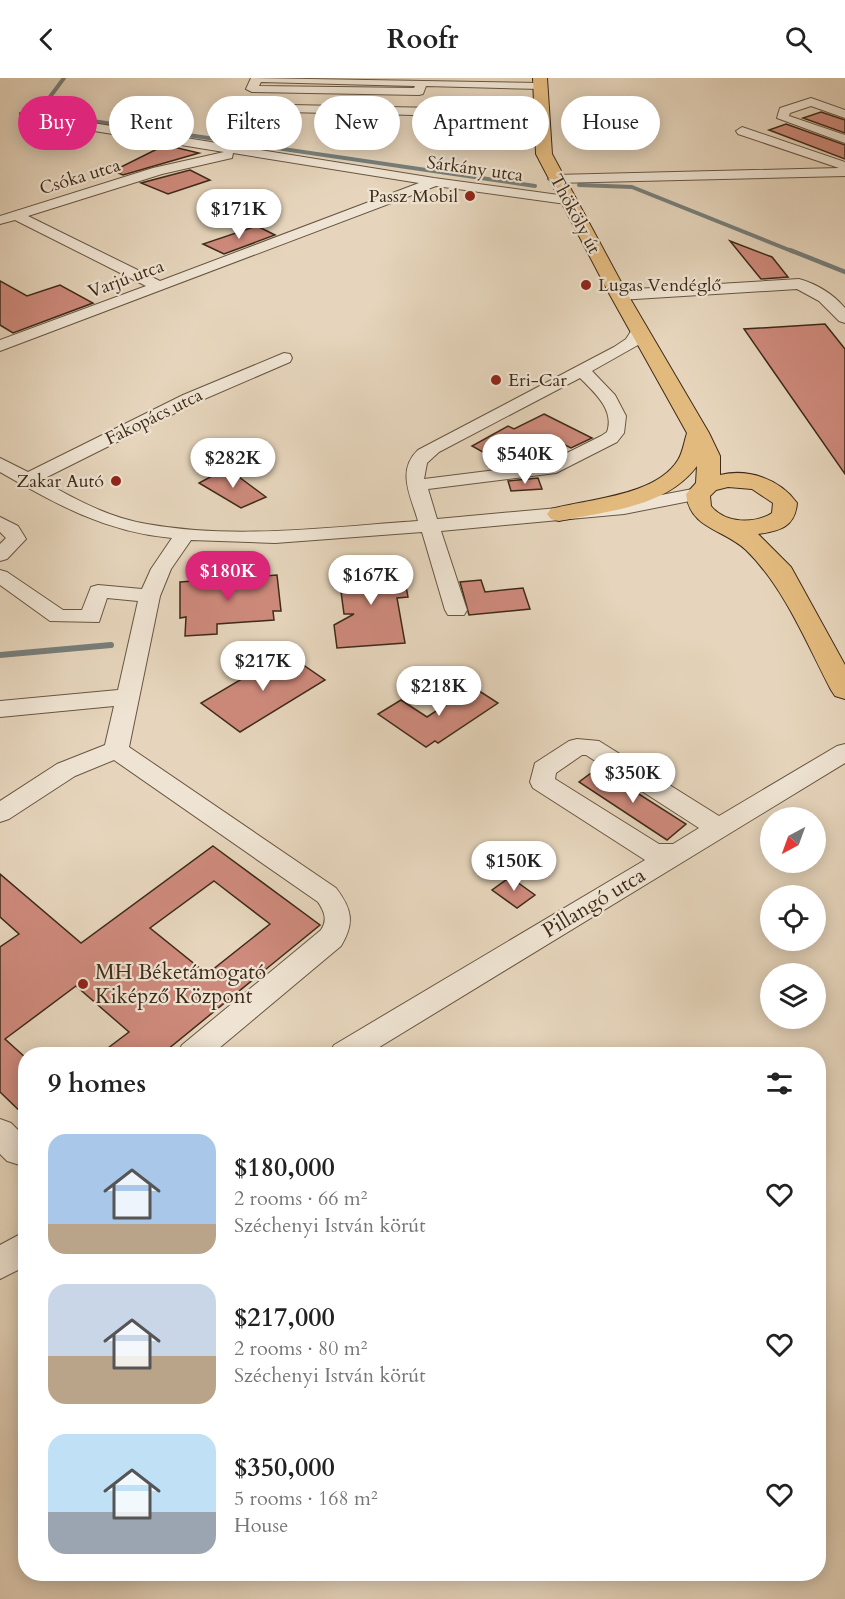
<!DOCTYPE html>
<meta charset="utf-8">
<style>
body{margin:0;font-family:Cardo,serif;background:#f2f2f2;color:#222;height:100vh;display:flex;flex-direction:column;font-size:22px;white-space:nowrap}
*{box-sizing:border-box;margin:0}
p{font-size:20px;color:#767676}
.icon{flex:none;width:33px;height:33px;fill:none;stroke:currentColor;stroke-width:2;stroke-linecap:round;stroke-linejoin:round}
.map{position:relative;flex:1;overflow:hidden}
.side{position:absolute;left:18px;top:969px;width:808px;height:534px;display:flex;flex-direction:column;background:#fff;border-radius:24px;box-shadow:0 3px 15px #0003}
.side>*{flex:none}
.banner{position:absolute;left:18px;top:18px;width:810px;height:54px;display:flex;gap:12px}
.needle{width:39px;rotate:221deg}
.buttons{position:absolute;left:760px;top:729px;display:grid;gap:12px}
.buttons a{display:grid;place-items:center;width:66px;height:66px;border-radius:50%;background:#fff;box-shadow:0 3px 15px #0003;font-size:30px}
.price{position:absolute;translate:-50% -51px;padding:0 14px;border-radius:21px;background:#fff;color:#222;font-size:20px;line-height:39px;filter:drop-shadow(0 2px 3px #0008)}
.price::after{content:'';position:absolute;left:50%;top:36px;width:18px;height:14px;margin-left:-9px;background:inherit;clip-path:polygon(0 0,100% 0,50% 100%)}
.price.active{background:#db2777;color:#fff}
ul{padding:0;list-style:none}
li{display:flex;align-items:center;gap:18px;height:150px;padding:0 30px}
li span{display:grid;place-items:center;flex:none;width:168px;height:120px;border-radius:18px;color:#555}
li>.icon{margin-inline-start:auto}
span .icon{width:72px;height:72px;fill:#fffc;stroke-width:1}
li b{font-size:26px}
h2{display:flex;justify-content:space-between;align-items:center;height:72px;padding:0 30px;font-size:26px}
.tag{padding:0 21px;border-radius:27px;background:#fff;box-shadow:0 3px 15px #0003;font-size:21px;line-height:54px}
.tag.active{background:#db2777;color:#fff}
header{display:flex;justify-content:space-between;align-items:center;height:78px;padding:0 30px;background:#fff;font-size:27px;font-weight:700}
.map>svg:first-child{display:block}
.lines{fill:none;stroke-linecap:round;stroke-linejoin:round}
.stream-far2{stroke:#767e7a;stroke-width:4}
.stream-far1{stroke:#767e7a;stroke-width:4.5}
.stream{stroke:#767e7a;stroke-width:6}
.building{fill:#ce8a7c;stroke:#3e2b19;stroke-width:1.5;fill-rule:evenodd}
.minor-casing{stroke:#685642;stroke-width:2}
.major-casing{stroke:#3e2b19;stroke-width:2}
.minor{fill:#efe4d3;fill-rule:evenodd}
.major{fill:#e3ba7e;fill-rule:evenodd}
.poi-dot{fill:#8f2418;stroke:#efe4d3;stroke-width:2}
.labels{text-anchor:middle;dominant-baseline:central;stroke-width:4.5;stroke-linejoin:round;paint-order:stroke}
.far-street-label{font-size:18px;fill:#3e2b19;stroke:#efe4d3}
.far-poi-label{font-size:18px;fill:#3e2b19;stroke:#efe4d3;text-anchor:end}
.street-label{font-size:21px;fill:#3e2b19;stroke:#efe4d3}
.poi-label{font-size:21px;fill:#3e2b19;stroke:#efe4d3;text-anchor:start}
</style>
<header><svg class="icon" aria-label="back" viewBox="0 0 24 24"><path d="M15 5l-7 7 7 7"/></svg>Roofr<svg class="icon" aria-label="search" viewBox="0 0 24 24"><circle cx="10" cy="10" r="6"/><path d="M15 15l6 6"/></svg></header>
<div class="map">
<svg width="845" height="1521" viewBox="0 0 845 1521">
<rect width="100%" height="100%" fill="#e6d5bc"/>
<filter id="stains"><feTurbulence type="fractalNoise" baseFrequency=".00333" numOctaves="4"/><feColorMatrix values="0 0 0 0 .2 0 0 0 0 .09 0 0 0 0 .02 0 0 0 .5 -.17"/></filter>
<radialGradient id="worn" r=".72"><stop offset=".6" stop-color="#630" stop-opacity="0"/><stop offset="1" stop-color="#630" stop-opacity=".3"/></radialGradient>
<g class="lines">
<g class="stream-far2">
<path d="M 64,0 L 38,35 L 535,108"/>
<path d="M 579,107 L 632,109 L 794,174"/>
</g>
<path class="stream-far1" d="M 790,172 L 845,194"/>
<path class="stream" d="M 0,577 L 111,567"/>
</g>
<g class="building">
<path d="M 821,34 L 845,42 L 845,55 L 803,40 Z"/>
<path d="M 786,46 L 845,67 L 845,81 L 769,52 Z"/>
<path d="M 165,67 L 199,75 L 123,97 L 113,93 Z"/>
<path d="M 190,92 L 210,102 L 168,116 L 141,105 Z"/>
<path d="M 257,148 L 275,157 L 224,176 L 203,166 Z"/>
<path d="M 730,163 L 772,179 L 788,199 L 761,201 Z"/>
<path d="M 0,203 L 27,218 L 60,207 L 93,225 L 13,255 L 0,247 Z"/>
<path d="M 825,246 L 845,271 L 845,396 L 744,251 Z"/>
<path d="M 544,336 L 592,360 L 571,370 L 565,367 L 533,385 L 503,389 L 501,384 L 472,368 L 508,348 L 514,351 Z"/>
<path d="M 227,390 L 266,419 L 241,430 L 199,405 Z"/>
<path d="M 538,400 L 542,411 L 511,413 L 508,403 Z"/>
<path d="M 402,486 L 408,519 L 397,520 L 405,565 L 337,570 L 334,547 L 354,536 L 344,536 L 338,491 Z"/>
<path d="M 277,497 L 281,533 L 273,533 L 274,542 L 217,546 L 217,556 L 185,558 L 186,539 L 180,540 L 180,504 Z"/>
<path d="M 481,502 L 485,514 L 523,510 L 530,531 L 469,537 L 460,504 Z"/>
<path d="M 286,575 L 325,602 L 240,654 L 201,625 Z"/>
<path d="M 473,609 L 498,625 L 438,665 L 435,663 L 426,669 L 378,636 L 401,622 L 427,639 Z"/>
<path d="M 598,690 L 686,746 L 667,762 L 579,704 Z"/>
<path d="M 213,768 L 320,847 L 162,976 L 100,976 L 129,954 L 76,908 L 5,961 L 26,980 L 26,1039 L 0,1014 L 0,869 L 19,856 L 0,839 L 0,796 L 81,865 ZM 214,803 L 270,846 L 207,896 L 150,850 Z"/>
<path d="M 510,799 L 535,817 L 517,830 L 492,812 Z"/>
</g>
<g class="lines">
<defs>
<g id="minor">
<path d="M 251,0 L 541,5 L 547,8 L 541,11 L 426,8 L 423,16 L 419,17 L 252,14 L 246,11 ZM 261,4 L 415,8 L 414,10 L 259,8 Z"/>
<path d="M 811,20 L 845,32 L 845,40 L 811,28 L 790,35 L 789,38 L 845,57 L 845,65 L 777,40 L 780,30 Z"/>
<path d="M 243,26 L 541,32 L 547,36 L 541,40 L 239,33 L 237,30 Z"/>
<path d="M 24,34 L 434,100 L 566,118 L 573,122 L 566,126 L 436,108 L 0,273 L 0,262 L 146,208 L 15,142 L 0,146 L 0,138 L 153,90 L 224,74 L 20,41 L 20,35 ZM 233,75 L 419,105 L 160,203 L 28,138 L 162,96 L 232,80 Z"/>
<path d="M 742,49 L 845,84 L 845,98 L 555,105 L 548,101 L 555,97 L 839,90 L 738,56 L 736,53 Z"/>
<path d="M 799,201 C 817,206 833,216 845,230 L 845,245 L 839,243 L 819,223 L 797,211 L 619,222 L 611,217 L 619,212 Z"/>
<path d="M 639,248 L 647,253 L 638,267 L 592,293 L 615,317 L 626,338 L 624,355 L 617,364 L 556,395 L 428,411 L 437,441 L 624,424 L 698,410 L 708,416 L 705,420 L 624,436 L 441,453 L 467,532 L 464,537 L 448,537 L 445,532 L 422,454 L 275,465 L 191,462 L 171,491 L 160,518 L 129,669 L 336,810 C 352,831 355,845 341,868 L 212,976 L 177,976 L 182,967 L 321,852 C 328,842 324,833 318,824 L 114,682 L 75,698 L 9,741 L 0,744 L 0,723 L 57,686 L 105,667 L 114,628 L 0,639 L 0,623 L 118,612 L 138,523 L 107,520 L 99,544 L 50,543 L 0,507 L 0,492 L 7,494 L 63,532 L 82,532 L 91,509 L 98,507 L 142,511 L 151,491 L 172,460 C 105,454 56,426 0,394 L 0,380 L 28,394 L 183,317 L 284,275 L 290,276 L 292,280 L 290,284 L 195,325 L 41,402 C 75,421 109,440 147,446 C 236,462 329,449 418,443 C 411,418 396,393 418,372 L 614,269 L 626,261 L 633,250 ZM 580,300 C 594,314 615,332 607,354 L 601,358 L 545,386 L 424,401 L 427,385 L 439,374 Z"/>
<path d="M 0,439 L 18,448 L 26,461 L 7,481 L 0,483 L 0,466 L 6,460 L 0,454 Z"/>
<path d="M 577,661 L 599,663 L 719,738 L 837,668 L 845,666 L 845,685 L 368,976 L 329,976 L 334,967 L 645,782 L 533,710 L 530,704 L 535,685 L 569,663 ZM 582,677 L 586,677 L 699,750 L 673,766 L 659,766 L 555,701 L 556,695 Z"/>
<path d="M 0,1041 L 11,1045 L 26,1060 L 26,1089 L 7,1083 L 0,1076 Z"/>
<path d="M 26,1153 L 26,1188 L 0,1201 L 0,1167 Z"/>
</g>
<path id="major" d="M 533,0 L 547,0 L 552,76 L 628,217 L 709,355 L 720,378 L 720,397 C 748,390 780,401 797,425 C 795,449 780,453 758,456 L 791,489 L 845,587 L 845,621 L 835,618 L 831,612 C 806,564 784,509 746,472 C 724,451 690,451 686,416 L 696,405 L 697,388 C 666,430 606,433 559,443 L 551,441 L 547,436 L 551,431 C 588,421 656,418 678,382 C 683,374 684,364 687,355 L 610,217 L 536,76 ZM 728,409 L 752,411 L 773,425 L 772,435 C 755,446 725,446 711,428 L 710,418 L 716,412 Z"/>
</defs>
<use href="#minor" class="minor-casing"/>
<use href="#major" class="major-casing"/>
<use href="#minor" class="minor"/>
<use href="#major" class="major"/>
</g>
<g class="poi-dot">
<circle cx="470" cy="118" r="6"/>
<circle cx="586" cy="207" r="6"/>
<circle cx="496" cy="302" r="6"/>
<circle cx="116" cy="403" r="6"/>
<circle cx="83" cy="906" r="6"/>
</g>
<g class="labels">
<g class="far-street-label">
<text transform="translate(475 91) rotate(8)">Sárkány utca</text>
<text transform="translate(80 99) rotate(-17)">Csóka utca</text>
<text transform="translate(575 136) rotate(62)">Thököly út</text>
<text transform="translate(126 201) rotate(-20)">Varjú utca</text>
<text transform="translate(154 339) rotate(-26)">Fakopács utca</text>
</g>
<g class="far-poi-label">
<text x="458" y="118">Passz Mobil</text>
<text x="598" y="207" text-anchor="start">Lugas Vendéglő</text>
<text x="508" y="302" text-anchor="start">Eri-Car</text>
<text x="104" y="403">Zakar Autó</text>
</g>
<g class="street-label">
<text transform="translate(594 825) rotate(-31)">Pillangó utca</text>
</g>
<g class="poi-label">
<text x="95" y="894">MH Béketámogató<tspan x="95" dy="24">Kiképző Központ</tspan></text>
</g>
</g>
<rect width="100%" height="100%" filter="url(#stains)"/>
<rect width="100%" height="100%" fill="url(#worn)"/>
</svg>
<div class="buttons">
<a><svg class="needle" viewBox="-14 -14 28 28"><path d="M0-13l5 13h-10z" fill="#e53935"/><path d="M0 13l5-13h-10z" fill="#767676"/></svg></a>
<a><svg class="icon" aria-label="locate" viewBox="0 0 24 24"><circle cx="12" cy="12" r="6"/><path d="M12 2v4M12 18v4M2 12h4M18 12h4"/></svg></a>
<a><svg class="icon" aria-label="layers" viewBox="0 0 24 24"><path d="M12 4l9 5-9 5-9-5zM3 14l9 5 9-5"/></svg></a>
</div>
<b class="price" style="left:239px;top:162px">$171K</b>
<b class="price" style="left:525px;top:407px">$540K</b>
<b class="price" style="left:233px;top:411px">$282K</b>
<b class="price active" style="left:228px;top:524px">$180K</b>
<b class="price" style="left:371px;top:528px">$167K</b>
<b class="price" style="left:263px;top:614px">$217K</b>
<b class="price" style="left:439px;top:639px">$218K</b>
<b class="price" style="left:633px;top:726px">$350K</b>
<b class="price" style="left:514px;top:814px">$150K</b>
<div class="banner">
<a class="tag active">Buy</a>
<a class="tag">Rent</a>
<a class="tag">Filters</a>
<a class="tag">New</a>
<a class="tag">Apartment</a>
<a class="tag">House</a>
</div>
<section class="side">
<h2>9 homes<svg class="icon" aria-label="filters" viewBox="0 0 24 24"><path d="M4 7h16M4 17h16"/><circle cx="9" cy="7" r="2"/><circle cx="15" cy="17" r="2"/></svg></h2>
<ul>
<li><span style="background:linear-gradient(#a9c7e8 75%,#b9a48a 0)"><svg class="icon" aria-label="home" viewBox="0 0 24 24"><path d="M3 11l9-7 9 7M6 9v11h12V9"/></svg></span><div><b>$180,000</b><p>2 rooms · 66 m²</p><p>Széchenyi István körút</p></div><svg class="icon" aria-label="heart" viewBox="0 0 24 24"><path d="M12 20l-8-8c-3-5 5-10 8-4 3-6 11-1 8 4z"/></svg></li>
<li><span style="background:linear-gradient(#c9d6e8 60%,#b9a48a 0)"><svg class="icon" aria-label="home" viewBox="0 0 24 24"><path d="M3 11l9-7 9 7M6 9v11h12V9"/></svg></span><div><b>$217,000</b><p>2 rooms · 80 m²</p><p>Széchenyi István körút</p></div><svg class="icon" aria-label="heart" viewBox="0 0 24 24"><path d="M12 20l-8-8c-3-5 5-10 8-4 3-6 11-1 8 4z"/></svg></li>
<li><span style="background:linear-gradient(#bfe0f5 65%,#9aa5b1 0)"><svg class="icon" aria-label="home" viewBox="0 0 24 24"><path d="M3 11l9-7 9 7M6 9v11h12V9"/></svg></span><div><b>$350,000</b><p>5 rooms · 168 m²</p><p>House</p></div><svg class="icon" aria-label="heart" viewBox="0 0 24 24"><path d="M12 20l-8-8c-3-5 5-10 8-4 3-6 11-1 8 4z"/></svg></li>
</ul>
</section>
</div>
